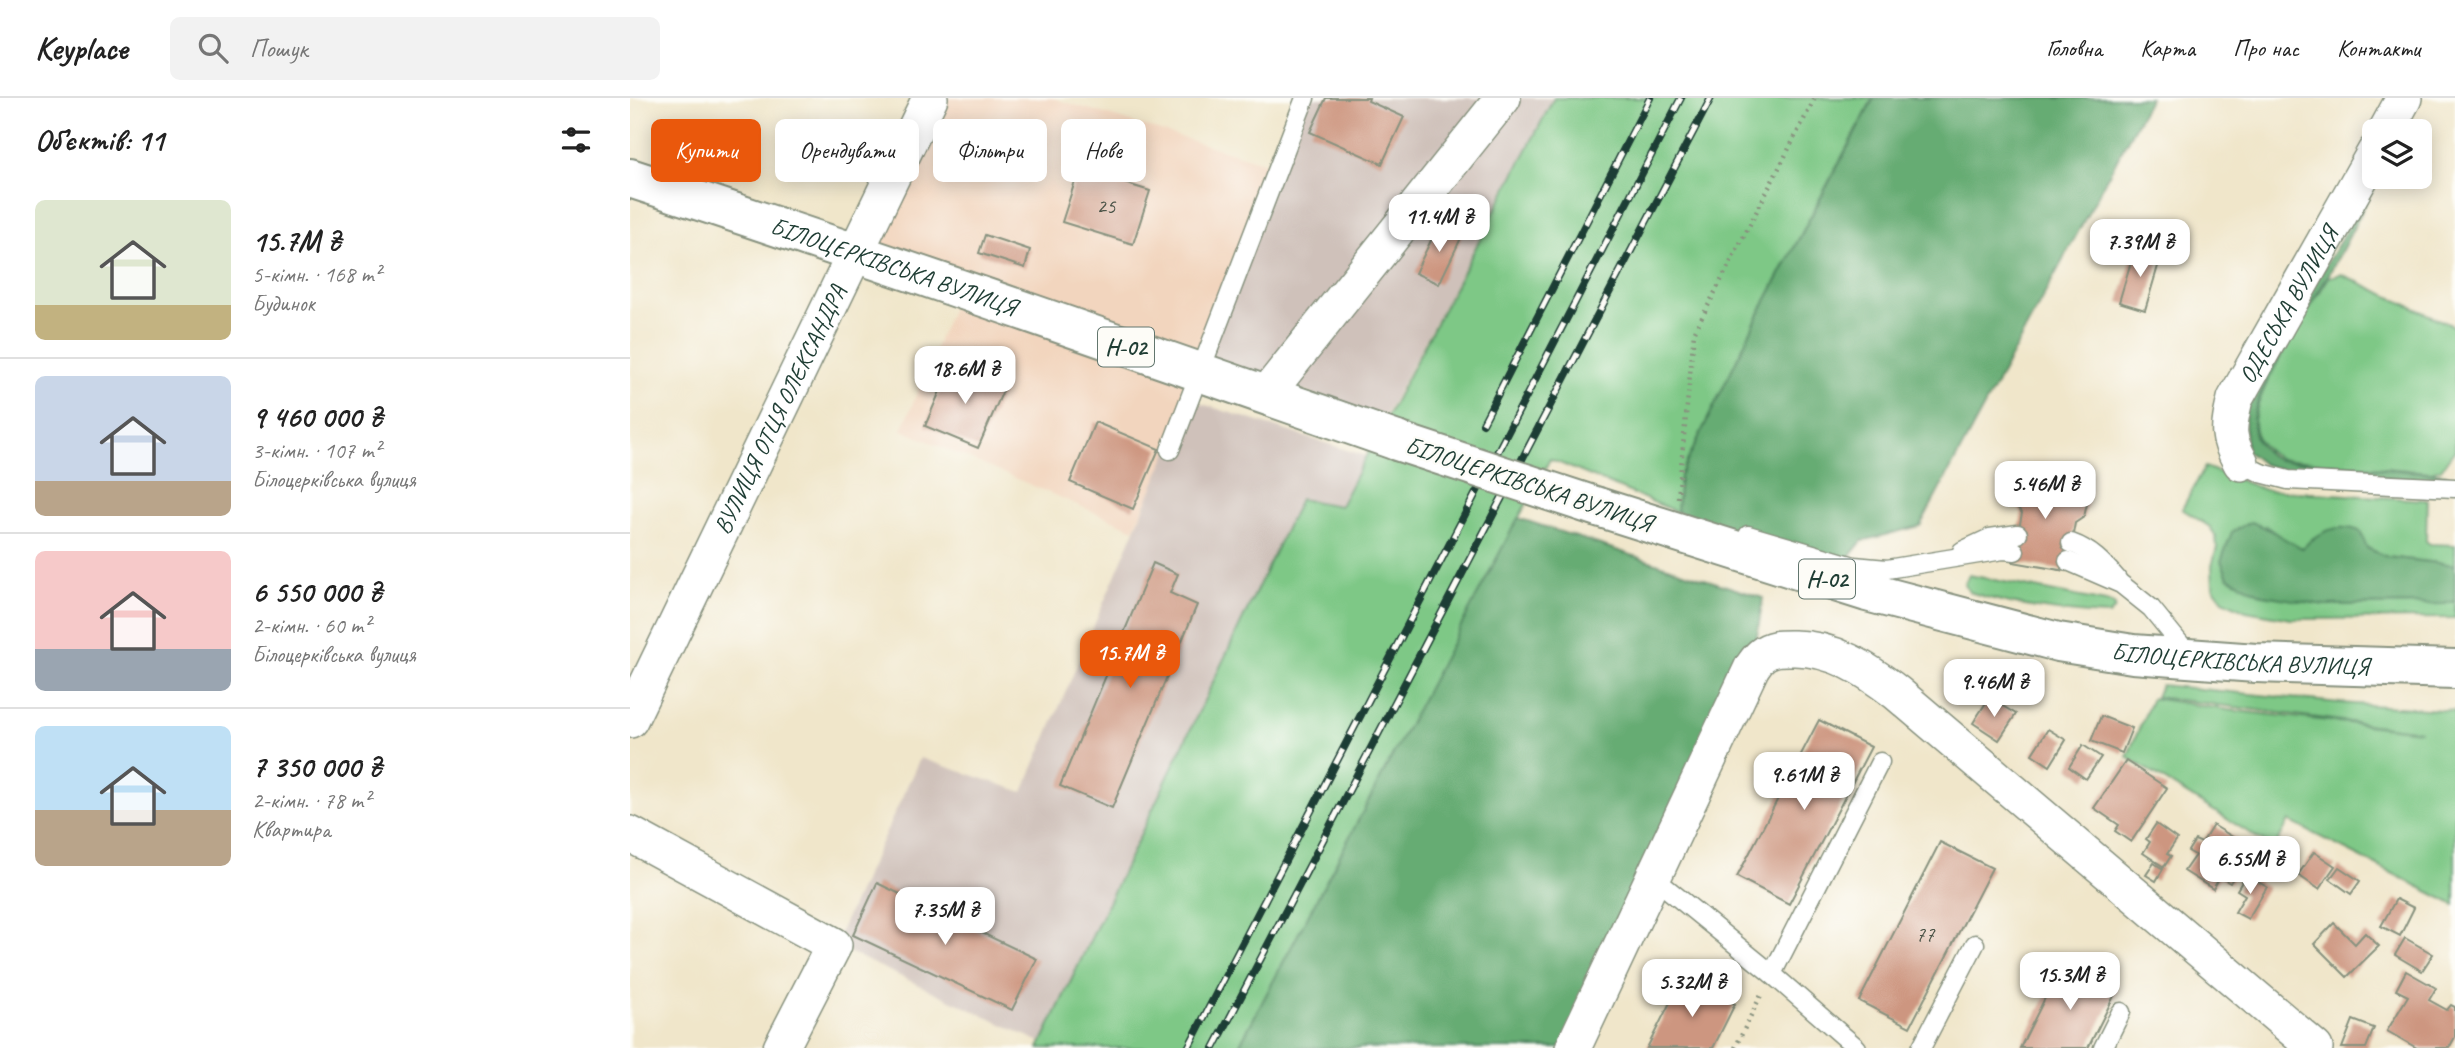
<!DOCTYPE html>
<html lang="uk">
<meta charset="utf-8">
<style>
body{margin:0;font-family:Caveat,sans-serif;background:#f2f2f2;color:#222;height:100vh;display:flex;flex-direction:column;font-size:26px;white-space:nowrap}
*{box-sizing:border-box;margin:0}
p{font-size:23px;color:#767676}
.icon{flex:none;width:38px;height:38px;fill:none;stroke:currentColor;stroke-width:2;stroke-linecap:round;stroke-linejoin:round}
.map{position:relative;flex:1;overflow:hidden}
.side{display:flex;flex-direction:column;background:#fff;width:630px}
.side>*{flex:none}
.guide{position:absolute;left:21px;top:21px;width:665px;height:63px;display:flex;gap:14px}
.tools{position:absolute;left:1732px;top:21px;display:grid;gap:14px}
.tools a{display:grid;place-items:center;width:70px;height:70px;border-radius:10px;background:#fff;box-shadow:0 4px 18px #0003;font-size:35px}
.price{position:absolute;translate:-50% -60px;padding:0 16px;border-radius:14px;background:#fff;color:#222;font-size:23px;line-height:46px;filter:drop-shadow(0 2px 4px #0008)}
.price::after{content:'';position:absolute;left:50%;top:42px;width:21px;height:16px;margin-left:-10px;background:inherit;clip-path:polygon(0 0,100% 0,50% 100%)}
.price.active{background:#ea580c;color:#fff}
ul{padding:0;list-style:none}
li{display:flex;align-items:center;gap:21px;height:175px;padding:0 35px}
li+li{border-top:2px solid #e0e0e0}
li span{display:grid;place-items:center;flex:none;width:196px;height:140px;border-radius:10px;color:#555}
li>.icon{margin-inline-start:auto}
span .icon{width:84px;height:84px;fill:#fffc;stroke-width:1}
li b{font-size:30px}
h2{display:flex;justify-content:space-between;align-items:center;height:84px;padding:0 35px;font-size:30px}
.pill{padding:0 24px;border-radius:10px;background:#fff;box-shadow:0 4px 18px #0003;font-size:24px;line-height:63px}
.pill.active{background:#ea580c;color:#fff}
header{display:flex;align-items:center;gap:42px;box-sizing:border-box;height:98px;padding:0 35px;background:#fff;border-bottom:2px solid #e0e0e0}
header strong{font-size:33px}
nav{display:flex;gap:38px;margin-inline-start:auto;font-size:24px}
.search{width:490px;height:63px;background:#f2f2f2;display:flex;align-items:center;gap:18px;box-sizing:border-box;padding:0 24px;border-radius:10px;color:#767676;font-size:26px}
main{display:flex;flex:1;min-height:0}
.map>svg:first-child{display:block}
.built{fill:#f2d5be}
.industrial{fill:#cfc1ba}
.green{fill:#7ec886;stroke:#4e825d;stroke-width:2}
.forest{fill:#66ac73;stroke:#427454;stroke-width:2}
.building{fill:#cd9680}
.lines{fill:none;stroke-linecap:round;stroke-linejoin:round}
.service-casing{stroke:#88927f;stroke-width:21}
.minor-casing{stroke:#88927f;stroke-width:38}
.primary-casing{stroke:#88927f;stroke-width:42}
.path{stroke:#88927f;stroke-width:4.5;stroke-dasharray:2 5;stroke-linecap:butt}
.service{stroke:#fff;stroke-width:18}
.minor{stroke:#fff;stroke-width:35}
.primary{stroke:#fff;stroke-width:38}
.rail-casing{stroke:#1f3d34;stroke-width:8}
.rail{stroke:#fdfcf7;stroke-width:5;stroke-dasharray:16;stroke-linecap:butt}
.primary-bridge-casing{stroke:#88927f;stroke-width:42;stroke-linecap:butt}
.primary-bridge{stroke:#fff;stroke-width:38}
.labels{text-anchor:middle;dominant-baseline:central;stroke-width:5;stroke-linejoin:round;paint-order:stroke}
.number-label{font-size:21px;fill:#4a5347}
.shield{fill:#fdfcf7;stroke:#62766e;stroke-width:2}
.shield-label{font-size:23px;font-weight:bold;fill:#1f3d34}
.street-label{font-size:24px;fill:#1f3d34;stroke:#fdfcf7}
</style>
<header>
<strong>Keyplace</strong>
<div class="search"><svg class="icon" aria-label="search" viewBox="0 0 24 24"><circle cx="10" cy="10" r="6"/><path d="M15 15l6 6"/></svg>Пошук</div>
<nav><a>Головна</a><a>Карта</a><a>Про нас</a><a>Контакти</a></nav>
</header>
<main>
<section class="side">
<h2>Об’єктів: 11<svg class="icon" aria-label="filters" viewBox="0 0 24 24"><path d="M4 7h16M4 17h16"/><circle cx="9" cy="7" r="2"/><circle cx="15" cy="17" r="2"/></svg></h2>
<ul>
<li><span style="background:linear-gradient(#dfe7d0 75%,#c2b280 0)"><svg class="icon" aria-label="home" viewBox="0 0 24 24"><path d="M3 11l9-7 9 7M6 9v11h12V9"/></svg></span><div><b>15.7M ₴</b><p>5-кімн. · 168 m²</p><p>Будинок</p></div></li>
<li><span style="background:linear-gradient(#c9d6e8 75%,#b9a48a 0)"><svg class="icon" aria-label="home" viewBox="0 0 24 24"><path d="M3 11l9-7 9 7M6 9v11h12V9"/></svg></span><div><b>9 460 000 ₴</b><p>3-кімн. · 107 m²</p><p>Білоцерківська вулиця</p></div></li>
<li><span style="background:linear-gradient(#f6c9c9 70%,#9aa5b1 0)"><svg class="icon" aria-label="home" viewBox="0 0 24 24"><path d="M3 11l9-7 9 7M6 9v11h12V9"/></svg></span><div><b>6 550 000 ₴</b><p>2-кімн. · 60 m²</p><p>Білоцерківська вулиця</p></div></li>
<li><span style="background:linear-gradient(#bfe0f5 60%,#b9a48a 0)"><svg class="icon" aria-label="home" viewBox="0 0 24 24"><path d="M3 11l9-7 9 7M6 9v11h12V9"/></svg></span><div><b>7 350 000 ₴</b><p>2-кімн. · 78 m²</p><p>Квартира</p></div></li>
</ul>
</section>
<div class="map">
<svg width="1825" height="950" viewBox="0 0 1825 950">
<rect width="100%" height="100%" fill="#fdfcf7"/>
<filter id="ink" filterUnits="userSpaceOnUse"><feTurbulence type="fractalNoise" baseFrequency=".0143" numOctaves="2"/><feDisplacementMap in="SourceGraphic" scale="14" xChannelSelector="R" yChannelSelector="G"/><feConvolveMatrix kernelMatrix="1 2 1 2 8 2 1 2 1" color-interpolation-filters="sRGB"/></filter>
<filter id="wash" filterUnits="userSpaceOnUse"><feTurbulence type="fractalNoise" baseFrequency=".00686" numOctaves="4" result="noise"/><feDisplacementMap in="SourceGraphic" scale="28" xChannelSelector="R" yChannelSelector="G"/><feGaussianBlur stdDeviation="1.57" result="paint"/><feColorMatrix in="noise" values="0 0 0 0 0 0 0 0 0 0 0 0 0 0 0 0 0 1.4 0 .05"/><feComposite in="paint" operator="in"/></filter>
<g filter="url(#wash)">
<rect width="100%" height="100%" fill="#f0e6ca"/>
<path class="built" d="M 300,0 L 422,0 L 649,69 L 540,352 L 504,431 L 272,332 L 329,192 L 226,154 Z"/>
<g class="industrial">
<path d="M 675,0 L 924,0 L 753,322 L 577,258 Z"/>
<path d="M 560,302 L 736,358 L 710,409 L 670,401 L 412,945 L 204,847 L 290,660 L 393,694 Z"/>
</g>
<g class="green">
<path d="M 924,0 L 1243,0 L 1129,216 L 1050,378 L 1047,414 L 920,361 L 608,950 L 409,950 L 670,401 L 710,408 Z"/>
<path d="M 1711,176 L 1825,229 L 1825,352 L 1811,371 L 1801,374 L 1651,361 C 1636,354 1624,341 1624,324 C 1626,291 1680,211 1699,179 Z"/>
<path d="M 1575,369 L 1635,392 L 1797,402 L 1796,443 L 1800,446 L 1825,447 L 1825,467 L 1757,459 L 1737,450 L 1730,434 L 1683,440 L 1672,451 L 1652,441 L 1635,427 L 1694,507 L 1814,506 L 1825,503 L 1825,520 L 1661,521 L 1616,513 L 1593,502 L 1583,489 L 1582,468 L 1587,449 L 1586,439 L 1580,429 L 1552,411 Z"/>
<path d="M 1339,477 L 1481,505 L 1485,508 L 1484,512 L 1479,517 C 1430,515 1385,509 1339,494 L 1334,486 Z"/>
<path d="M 1531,587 L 1710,605 L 1825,613 L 1825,807 L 1659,723 L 1644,750 L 1497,659 L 1522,600 L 1598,612 L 1790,633 L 1526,599 Z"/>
</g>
<g class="forest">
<path d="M 1244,0 L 1520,0 L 1290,428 L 1232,443 L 1214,465 L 1047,414 L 1050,378 L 1129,216 Z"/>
<path d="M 1749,79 C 1732,112 1716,146 1698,178 C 1679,211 1624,290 1623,325 C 1623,342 1634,355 1648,362 L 1816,376 L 1818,379 L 1825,380 L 1825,384 L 1655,373 L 1633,366 L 1616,353 L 1614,301 Z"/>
<path d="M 888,420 L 1133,500 L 1122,569 L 943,950 L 608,950 Z"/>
<path d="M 1620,424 C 1639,428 1653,442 1672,450 C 1690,434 1706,424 1730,433 L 1737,450 L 1757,459 L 1825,467 L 1825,503 L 1814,506 L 1694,507 L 1633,497 L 1598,479 L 1591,463 L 1602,434 Z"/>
</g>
<g id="blocks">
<g class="building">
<path d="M 696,0 L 739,0 L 738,3 L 774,19 L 752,66 L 680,34 Z"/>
<path d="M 449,71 L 520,93 L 503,146 L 432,124 Z"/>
<path d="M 809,126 L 832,138 L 809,186 L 785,175 Z"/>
<path d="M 355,137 L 400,152 L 395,170 L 349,155 Z"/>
<path d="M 1505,150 L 1531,158 L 1515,212 L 1489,204 Z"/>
<path d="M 322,265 L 375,288 L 348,350 L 295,328 Z"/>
<path d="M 465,324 L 529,351 L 503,411 L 440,384 Z"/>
<path d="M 1373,378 L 1460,393 L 1454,419 L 1445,425 L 1436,473 L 1383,464 L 1392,415 L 1379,400 L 1370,399 Z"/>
<path d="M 523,465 L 548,476 L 540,495 L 567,507 L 482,710 L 430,688 Z"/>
<path d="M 1359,600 L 1386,616 L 1369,642 L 1343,625 Z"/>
<path d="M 1471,618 L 1502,630 L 1492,655 L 1461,643 Z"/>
<path d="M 1189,622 L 1241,649 L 1159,806 L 1107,779 Z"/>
<path d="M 1418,631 L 1436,642 L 1420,668 L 1402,656 Z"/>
<path d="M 1453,647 L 1471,659 L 1456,681 L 1439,669 Z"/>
<path d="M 1496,663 L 1537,690 L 1501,744 L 1485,733 L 1489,727 L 1464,710 Z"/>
<path d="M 1526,726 L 1547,741 L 1537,756 L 1541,758 L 1534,769 L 1513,755 L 1520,744 L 1516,741 Z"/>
<path d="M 1583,727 L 1621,750 L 1600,785 L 1590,779 L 1583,791 L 1554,773 L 1565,757 L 1558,753 L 1565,742 L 1572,745 Z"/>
<path d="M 1310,744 L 1362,770 L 1280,929 L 1229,903 Z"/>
<path d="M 1684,754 L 1705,768 L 1689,791 L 1668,777 Z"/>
<path d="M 1524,765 L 1533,771 L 1526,783 L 1516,777 Z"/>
<path d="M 1709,769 L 1730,783 L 1721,796 L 1700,781 Z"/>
<path d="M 1616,777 L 1637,789 L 1618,821 L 1605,814 L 1615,797 L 1607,792 Z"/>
<path d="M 247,785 L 407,861 L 382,912 L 223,837 Z"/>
<path d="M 1766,801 L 1784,810 L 1770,838 L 1751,828 Z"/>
<path d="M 1704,825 L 1725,846 L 1735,835 L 1749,848 L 1717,879 L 1684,846 Z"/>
<path d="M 1775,840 L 1803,856 L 1792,873 L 1765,857 Z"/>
<path d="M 1433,864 L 1487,892 L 1458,950 L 1390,950 Z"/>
<path d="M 1776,873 L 1806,890 L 1799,902 L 1817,912 L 1821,907 L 1825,909 L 1825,939 L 1819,950 L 1787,950 L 1757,933 L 1778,898 L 1766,892 Z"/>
<path d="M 1053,879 L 1105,906 L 1083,950 L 1017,950 Z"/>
<path d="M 1723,922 L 1744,930 L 1736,950 L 1712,950 Z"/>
</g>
</g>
</g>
<g filter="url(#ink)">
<use href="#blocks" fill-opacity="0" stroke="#88927f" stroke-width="2"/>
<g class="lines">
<defs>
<g id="service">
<path d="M 540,352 L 675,0"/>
<path d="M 1606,366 L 1611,365 L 1631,375 L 1658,382 L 1825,390"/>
<path d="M 1118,437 L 1224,468 L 1257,471 L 1373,452 L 1385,453"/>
<path d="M 1441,445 C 1461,452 1473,465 1487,481"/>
<path d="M 1332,453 L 1360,440 L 1388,436"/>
<path d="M 1438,463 L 1491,486 L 1521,510 L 1560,558"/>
<path d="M 1024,780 L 1142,876 L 1227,950"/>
<path d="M 1142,876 L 1250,664"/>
<path d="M 1291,950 L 1345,846"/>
<path d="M 1473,950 L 1491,914"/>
</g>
<g id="minor">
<path d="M 1756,33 L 1774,0"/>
<path d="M 646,284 L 873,0"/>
<path id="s1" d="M 1611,365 C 1596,338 1598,331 1605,301 L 1745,54"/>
<path id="s2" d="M 0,622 L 300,0"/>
<path d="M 0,736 L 204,847 L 151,950"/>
<path d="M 943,950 L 1122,569 C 1125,565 1128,560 1132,557 C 1142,549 1152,550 1164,550 C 1204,550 1236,571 1267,595 L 1685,950"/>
</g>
<g id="primary">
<path id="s3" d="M 0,80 C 257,164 512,254 767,343"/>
<path id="s4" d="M 968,409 L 1237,494 L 1428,544 L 1503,556 L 1626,565 L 1825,571"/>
</g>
</defs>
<use href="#service" class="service-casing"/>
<use href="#minor" class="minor-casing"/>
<use href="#primary" class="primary-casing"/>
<g class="path">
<path d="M 1048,400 L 1064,235 L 1185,0"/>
<path d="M 1105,950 L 1132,895"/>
</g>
<use href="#service" class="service"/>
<use href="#minor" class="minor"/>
<use href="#primary" class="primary"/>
<defs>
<g id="rail">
<path d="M 853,325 L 1020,0"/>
<path d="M 558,950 L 1051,0"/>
<path d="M 584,950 L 1081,0"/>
</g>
</defs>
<use href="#rail" class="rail-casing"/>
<use href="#rail" class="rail"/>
<defs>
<path id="primary-bridge" d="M 767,343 L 968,409"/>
</defs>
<use href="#primary-bridge" class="primary-bridge-casing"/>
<use href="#primary-bridge" class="primary-bridge"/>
</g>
</g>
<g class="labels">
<g class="number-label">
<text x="476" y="108">25</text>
<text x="1295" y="836">77</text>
</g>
<g class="shield">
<rect x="468" y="229.5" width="56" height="39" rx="5"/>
<rect x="1169" y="461.5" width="56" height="39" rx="5"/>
</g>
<g class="shield-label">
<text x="496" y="249">Н-02</text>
<text x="1197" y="481">Н-02</text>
</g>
<g class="street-label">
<text stroke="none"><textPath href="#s3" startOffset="278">БІЛОЦЕРКІВСЬКА ВУЛИЦЯ</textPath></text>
<text stroke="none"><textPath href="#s1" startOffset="175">ОДЕСЬКА ВУЛИЦЯ</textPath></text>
<text stroke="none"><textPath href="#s2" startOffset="345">ВУЛИЦЯ ОТЦЯ ОЛЕКСАНДРА</textPath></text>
<text transform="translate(899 386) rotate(18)">БІЛОЦЕРКІВСЬКА ВУЛИЦЯ</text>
<text stroke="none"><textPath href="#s4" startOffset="663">БІЛОЦЕРКІВСЬКА ВУЛИЦЯ</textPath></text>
</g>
</g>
</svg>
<div class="tools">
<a><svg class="icon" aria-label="layers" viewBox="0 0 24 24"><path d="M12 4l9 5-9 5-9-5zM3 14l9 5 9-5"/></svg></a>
</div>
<b class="price" style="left:809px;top:156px">11.4M ₴</b>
<b class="price" style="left:1510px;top:181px">7.39M ₴</b>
<b class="price" style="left:335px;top:308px">18.6M ₴</b>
<b class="price" style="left:1415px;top:423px">5.46M ₴</b>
<b class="price active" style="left:500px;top:592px">15.7M ₴</b>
<b class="price" style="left:1364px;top:621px">9.46M ₴</b>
<b class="price" style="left:1174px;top:714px">9.61M ₴</b>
<b class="price" style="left:1620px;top:798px">6.55M ₴</b>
<b class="price" style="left:315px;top:849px">7.35M ₴</b>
<b class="price" style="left:1440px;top:914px">15.3M ₴</b>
<b class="price" style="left:1062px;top:921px">5.32M ₴</b>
<div class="guide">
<a class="pill active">Купити</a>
<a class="pill">Орендувати</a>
<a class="pill">Фільтри</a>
<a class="pill">Нове</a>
</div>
</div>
</main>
